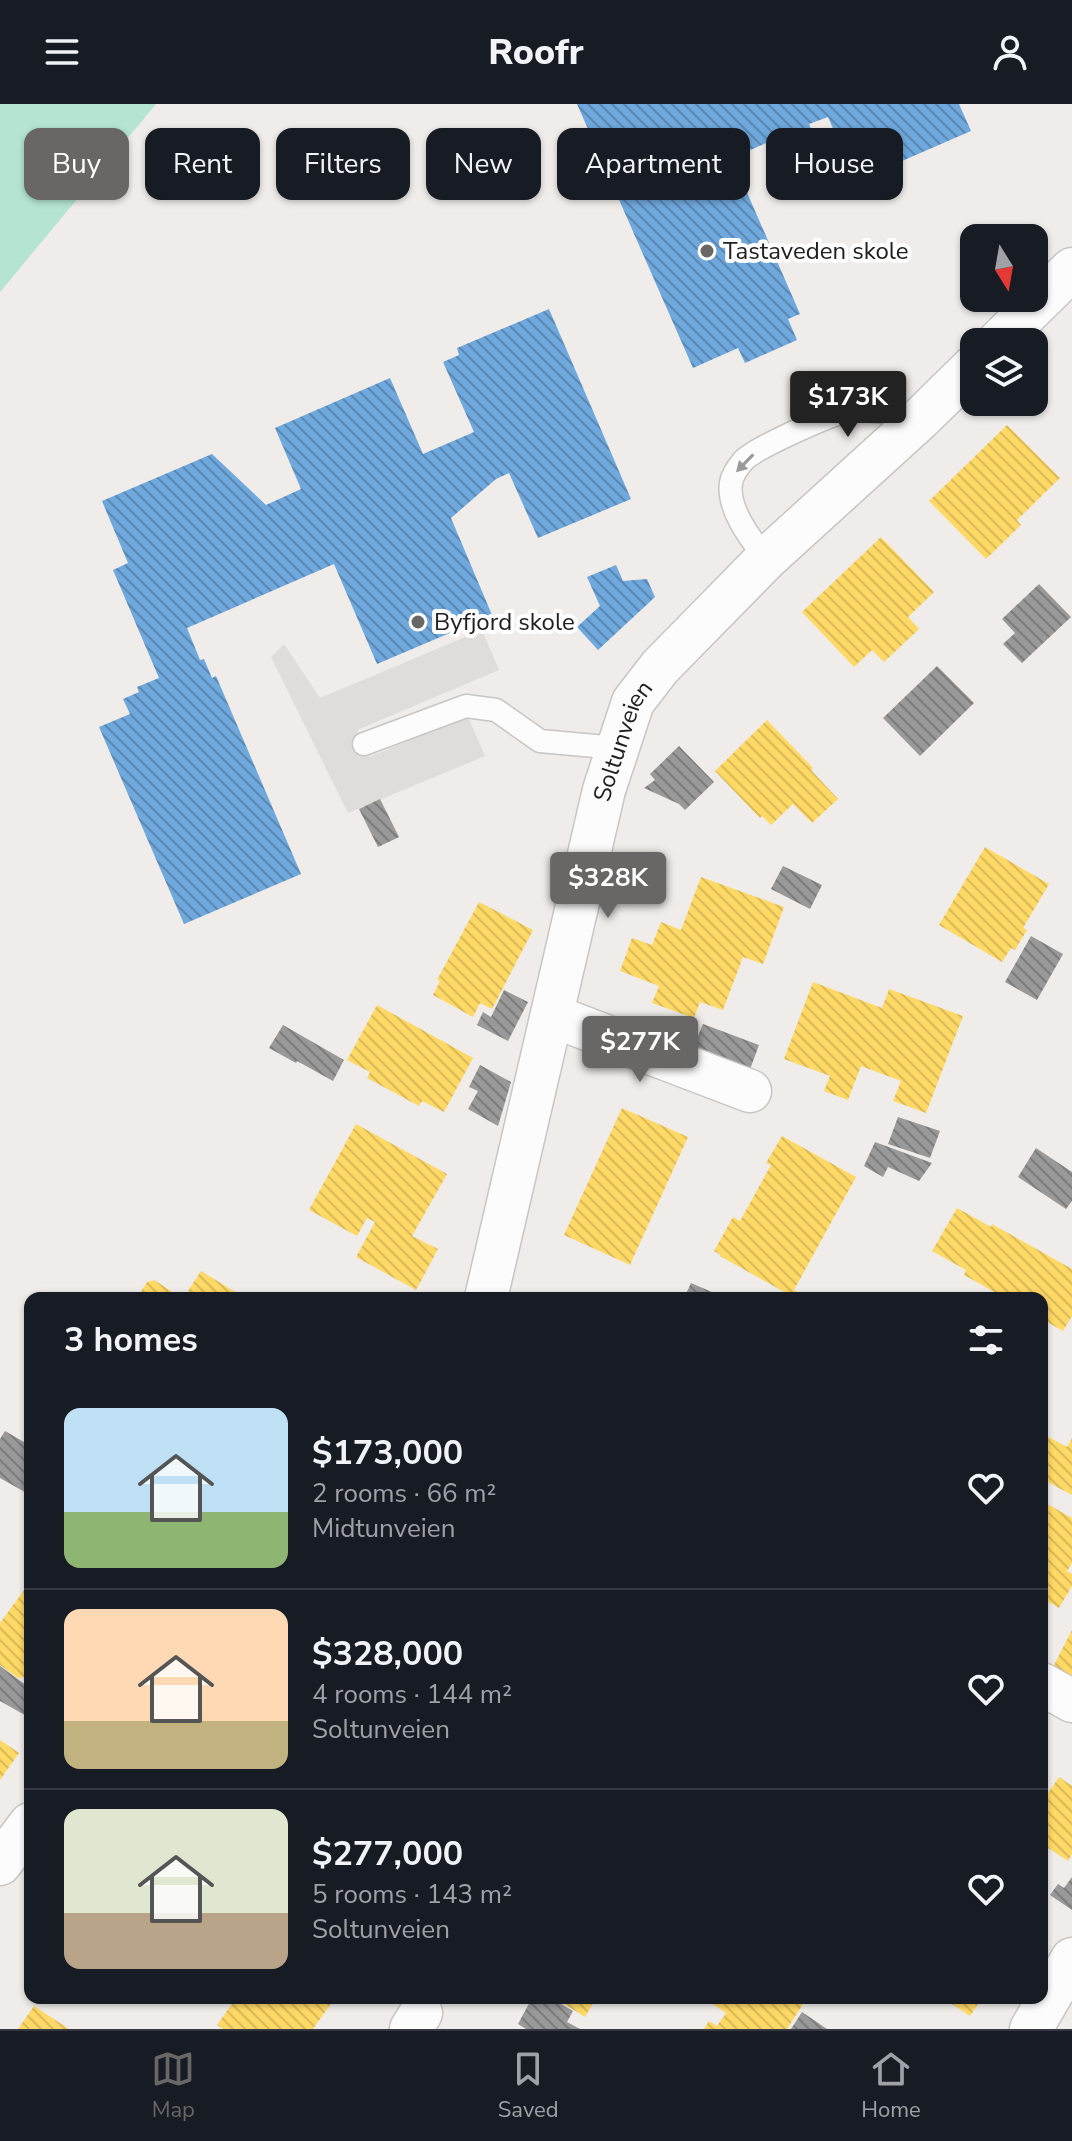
<!DOCTYPE html>
<meta charset="utf-8">
<style>
body{margin:0;font-family:"Nunito Sans",sans-serif;background:#20242c;color:#f1f3f6;height:100vh;display:flex;flex-direction:column;font-size:30px;white-space:nowrap}
*{box-sizing:border-box;margin:0}
p{font-size:26px;color:#9ea1a6}
.icon{flex:none;width:44px;height:44px;fill:none;stroke:currentColor;stroke-width:2;stroke-linecap:round;stroke-linejoin:round}
.map{position:relative;flex:1;overflow:hidden}
.sheet{position:absolute;left:24px;top:1188px;width:1024px;height:712px;display:flex;flex-direction:column;background:#171b24;border-radius:16px;box-shadow:0 2px 6px #0004}
.sheet>*{flex:none}
.banner{position:absolute;left:24px;top:24px;width:1024px;height:72px;display:flex;gap:16px}
.needle{width:52px;rotate:169deg}
.tools{position:absolute;left:960px;top:120px;display:grid;gap:16px}
.tools a{display:grid;place-items:center;width:88px;height:88px;border-radius:16px;background:#171b24;box-shadow:0 2px 6px #0004;font-size:40px}
.price{position:absolute;translate:-50% -68px;padding:0 18px;border-radius:8px;background:#686766;color:#fff;font-size:26px;line-height:52px;filter:drop-shadow(0 2px 4px #0008)}
.price::after{content:'';position:absolute;left:50%;top:48px;width:24px;height:18px;margin-left:-12px;background:inherit;clip-path:polygon(0 0,100% 0,50% 100%)}
.price.on{background:#222;color:#fff}
ul{padding:0;list-style:none}
li{display:flex;align-items:center;gap:24px;height:200px;padding:0 40px}
li+li{border-top:2px solid #363941}
li span{display:grid;place-items:center;flex:none;width:224px;height:160px;border-radius:16px;color:#555}
li>.icon{margin-inline-start:auto}
span .icon{width:96px;height:96px;fill:#fffc;stroke-width:1}
li b{font-size:34px}
h2{display:flex;justify-content:space-between;align-items:center;height:96px;padding:0 40px;font-size:34px}
.pill{padding:0 28px;border-radius:16px;background:#171b24;box-shadow:0 2px 6px #0004;font-size:28px;line-height:72px}
.pill.on{background:#686766;color:#fff}
header{display:flex;justify-content:space-between;align-items:center;height:104px;padding:0 40px;background:#171b24;font-size:36px;font-weight:800}
.dock{display:flex;justify-content:space-around;align-items:center;height:112px;border-top:2px solid #363941;background:#171b24;font-size:22px;color:#9ea1a6}
.dock a{display:grid;justify-items:center;gap:4px}
.dock .on{color:#686766}
.map>svg:first-child{display:block}
.pitch{fill:#b5e5d0}
.parking{fill:#dfdddc}
.homes{fill:url(#homes-back-hatch)}
.schools{fill:url(#schools-back-hatch)}
.industry{fill:url(#industry-back-hatch)}
.lines{fill:none;stroke-linecap:round;stroke-linejoin:round}
.lane-casing{stroke:#c7c6c5;stroke-width:25}
.street-casing{stroke:#c7c6c5;stroke-width:45}
.lane{stroke:#fdfcfc;stroke-width:22}
.street{stroke:#fdfcfc;stroke-width:42}
.oneway{fill:#9a9999}
.poi-dot{fill:#686766;stroke:#fff;stroke-width:3}
.labels{text-anchor:middle;dominant-baseline:central;stroke-width:8;stroke-linejoin:round;paint-order:stroke}
.poi-label{font-size:24px;fill:#202020;stroke:#fff;text-anchor:start}
.street-label{font-size:24px;fill:#202020;stroke:#fff}
</style>
<header><svg class="icon" aria-label="menu" viewBox="0 0 24 24"><path d="M4 6h16M4 12h16M4 18h16"/></svg>Roofr<svg class="icon" aria-label="person" viewBox="0 0 24 24"><circle cx="12" cy="8" r="4"/><path d="M4 21q1-7 8-7t8 7"/></svg></header>
<div class="map">
<svg width="1072" height="1925" viewBox="0 0 1072 1925">
<defs>
<pattern id="homes-back-hatch" width="6" height="6" patternUnits="userSpaceOnUse" patternTransform="scale(2)"><rect width="6" height="6" fill="#ffd966"/><path d="M-1 5l2 2M0 0l6 6M5-1l2 2" fill="none" stroke="#daba58"/></pattern>
<pattern id="schools-back-hatch" width="6" height="6" patternUnits="userSpaceOnUse" patternTransform="scale(2)"><rect width="6" height="6" fill="#6fa8dc"/><path d="M-1 5l2 2M0 0l6 6M5-1l2 2" fill="none" stroke="#5b88b2"/></pattern>
<pattern id="industry-back-hatch" width="6" height="6" patternUnits="userSpaceOnUse" patternTransform="scale(2)"><rect width="6" height="6" fill="#999"/><path d="M-1 5l2 2M0 0l6 6M5-1l2 2" fill="none" stroke="#7c7c7c"/></pattern>
</defs>
<rect width="100%" height="100%" fill="#efece9"/>
<path class="pitch" d="M 0,0 L 156,0 L 0,188 Z"/>
<path class="parking" d="M 482,526 L 499,566 L 357,626 L 369,653 L 468,613 L 485,652 L 348,709 L 271,553 L 284,540 L 320,594 Z"/>
<g class="homes">
<path d="M 1007,321 L 1060,374 L 1017,416 L 1021,421 L 986,455 L 929,397 Z"/>
<path d="M 881,433 L 934,488 L 908,513 L 919,525 L 884,558 L 872,546 L 854,563 L 802,508 Z"/>
<path d="M 767,616 L 813,664 L 811,666 L 838,695 L 812,719 L 793,700 L 771,721 L 762,712 L 760,714 L 715,667 Z"/>
<path d="M 985,743 L 1049,780 L 1023,824 L 1027,826 L 1015,846 L 1011,844 L 1002,858 L 939,821 Z"/>
<path d="M 701,773 L 784,803 L 763,860 L 743,853 L 723,906 L 700,898 L 694,914 L 652,899 L 659,882 L 620,867 L 632,834 L 652,841 L 661,818 L 681,826 Z"/>
<path d="M 479,798 L 533,826 L 492,905 L 480,899 L 473,913 L 433,891 L 440,877 L 437,876 Z"/>
<path d="M 813,878 L 882,904 L 889,885 L 963,912 L 926,1009 L 893,997 L 901,977 L 861,962 L 848,996 L 824,987 L 830,972 L 784,955 Z"/>
<path d="M 377,901 L 473,954 L 444,1008 L 422,997 L 419,1002 L 367,974 L 370,968 L 347,956 Z"/>
<path d="M 622,1004 L 688,1033 L 630,1161 L 564,1131 Z"/>
<path d="M 356,1020 L 447,1070 L 412,1132 L 438,1145 L 416,1186 L 356,1153 L 375,1118 L 367,1114 L 357,1132 L 309,1106 Z"/>
<path d="M 782,1032 L 856,1073 L 794,1186 L 808,1194 L 795,1194 L 720,1152 L 721,1151 L 714,1147 L 733,1113 L 740,1117 L 771,1061 L 766,1059 Z"/>
<path d="M 957,1104 L 991,1123 L 992,1120 L 1072,1165 L 1072,1212 L 1063,1227 L 1042,1215 L 1042,1194 L 1005,1194 L 964,1171 L 966,1166 L 932,1147 Z"/>
<path d="M 201,1167 L 245,1194 L 137,1194 L 147,1178 L 154,1176 L 174,1189 L 186,1190 Z"/>
<path d="M 1043,1330 L 1067,1343 L 1072,1334 L 1072,1391 L 1042,1375 Z"/>
<path d="M 1042,1397 L 1072,1414 L 1072,1459 L 1067,1467 L 1072,1470 L 1072,1482 L 1059,1504 L 1049,1498 L 1042,1510 Z"/>
<path d="M 30,1478 L 30,1572 L 18,1574 L 0,1561 L 0,1519 Z"/>
<path d="M 1072,1526 L 1072,1573 L 1053,1563 Z"/>
<path d="M 0,1636 L 19,1649 L 0,1676 Z"/>
<path d="M 1059,1673 L 1072,1682 L 1072,1750 L 1068,1757 L 1042,1740 L 1042,1698 Z"/>
<path d="M 236,1894 L 335,1894 L 313,1925 L 223,1925 L 217,1921 Z"/>
<path d="M 555,1894 L 596,1894 L 585,1913 Z"/>
<path d="M 708,1894 L 807,1894 L 787,1925 L 704,1925 L 709,1917 L 717,1922 L 726,1909 L 707,1896 Z"/>
<path d="M 943,1894 L 982,1894 L 970,1912 Z"/>
<path d="M 34,1902 L 69,1925 L 18,1925 Z"/>
</g>
<g class="schools">
<path d="M 577,0 L 959,0 L 971,27 L 856,77 L 828,13 L 809,20 L 828,65 L 785,84 L 766,39 L 732,54 L 800,210 L 788,215 L 797,236 L 745,259 L 738,244 L 693,264 Z"/>
<path d="M 549,205 L 631,395 L 538,434 L 509,369 L 496,375 L 451,414 L 492,511 L 377,560 L 334,460 L 187,524 L 200,556 L 204,555 L 212,574 L 216,572 L 301,770 L 184,820 L 99,623 L 130,610 L 123,595 L 139,588 L 137,583 L 159,574 L 113,466 L 128,459 L 102,397 L 212,350 L 266,401 L 301,385 L 275,324 L 390,274 L 423,350 L 474,328 L 443,258 L 459,251 L 457,244 Z"/>
<path d="M 616,461 L 623,477 L 647,475 L 655,493 L 598,546 L 577,523 L 600,502 L 587,473 Z"/>
</g>
<g class="industry">
<path d="M 1039,480 L 1071,513 L 1022,559 L 1003,540 L 1015,529 L 1002,515 Z"/>
<path d="M 937,562 L 974,599 L 920,652 L 883,614 Z"/>
<path d="M 679,642 L 714,678 L 685,706 L 679,700 L 644,684 L 655,676 L 650,670 Z"/>
<path d="M 380,695 L 399,733 L 378,743 L 359,705 Z"/>
<path d="M 783,762 L 822,781 L 810,805 L 771,785 Z"/>
<path d="M 1031,832 L 1063,850 L 1037,896 L 1005,878 Z"/>
<path d="M 504,886 L 528,898 L 508,937 L 477,921 L 483,908 L 491,913 Z"/>
<path d="M 703,920 L 759,941 L 749,968 L 692,946 Z"/>
<path d="M 283,921 L 344,956 L 333,977 L 297,957 L 296,959 L 269,944 Z"/>
<path d="M 480,961 L 511,978 L 498,1022 L 468,1005 L 478,987 L 469,983 Z"/>
<path d="M 898,1013 L 940,1027 L 930,1054 L 888,1040 Z"/>
<path d="M 875,1038 L 932,1059 L 919,1077 L 888,1063 L 883,1073 L 864,1062 Z"/>
<path d="M 1036,1044 L 1072,1068 L 1072,1097 L 1066,1105 L 1018,1073 Z"/>
<path d="M 691,1179 L 726,1194 L 684,1194 Z"/>
<path d="M 5,1327 L 29,1341 L 25,1346 L 30,1349 L 30,1391 L 0,1374 L 0,1335 Z"/>
<path d="M 0,1562 L 30,1584 L 30,1614 L 0,1597 Z"/>
<path d="M 1072,1773 L 1072,1806 L 1050,1791 L 1058,1780 L 1064,1784 Z"/>
<path d="M 532,1894 L 551,1894 L 573,1907 L 567,1918 L 580,1925 L 526,1925 L 518,1920 Z"/>
<path d="M 802,1908 L 827,1925 L 791,1925 Z"/>
</g>
<g class="lines">
<defs>
<g id="lane">
<path d="M 766,455 C 751,435 727,405 731,379 C 732,372 738,363 743,357 C 755,344 829,311 848,307 C 868,304 900,310 921,314"/>
<path d="M 364,640 L 466,602 L 496,606 L 540,637 L 617,644"/>
</g>
<g id="street">
<path d="M 998,238 L 1072,165"/>
<path d="M 553,912 L 750,987"/>
<path id="s1" d="M 486,1194 L 604,686 L 633,598 L 660,563 L 766,455 L 921,314 L 974,262"/>
<path d="M 1042,1580 L 1072,1597"/>
<path d="M 0,1760 L 30,1720"/>
<path d="M 411,1925 L 421,1909"/>
<path d="M 1031,1925 L 1072,1855"/>
</g>
</defs>
<use href="#lane" class="lane-casing"/>
<use href="#street" class="street-casing"/>
<use href="#lane" class="lane"/>
<use href="#street" class="street"/>
</g>
<defs><path id="oneway-solid" d="M-6-.8H1V-3.2L6.5 0L1 3.2V.8H-6Z" transform="scale(2)"/></defs>
<use class="oneway" href="#oneway-solid" transform="translate(745 359) rotate(134)"/>
<g class="poi-dot">
<circle cx="707" cy="147" r="8"/>
<circle cx="418" cy="518" r="8"/>
</g>
<g class="labels">
<g class="poi-label">
<text x="723" y="147">Tastaveden skole</text>
<text x="434" y="518">Byfjord skole</text>
</g>
<g class="street-label">
<text stroke="none"><textPath href="#s1" startOffset="574">Soltunveien</textPath></text>
</g>
</g>
</svg>
<div class="tools">
<a><svg class="needle" viewBox="-14 -14 28 28"><path d="M0-13l5 13h-10z" fill="#e53935"/><path d="M0 13l5-13h-10z" fill="#9ea1a6"/></svg></a>
<a><svg class="icon" aria-label="layers" viewBox="0 0 24 24"><path d="M12 4l9 5-9 5-9-5zM3 14l9 5 9-5"/></svg></a>
</div>
<b class="price on" style="left:848px;top:335px">$173K</b>
<b class="price" style="left:608px;top:816px">$328K</b>
<b class="price" style="left:640px;top:980px">$277K</b>
<div class="banner">
<a class="pill on">Buy</a>
<a class="pill">Rent</a>
<a class="pill">Filters</a>
<a class="pill">New</a>
<a class="pill">Apartment</a>
<a class="pill">House</a>
</div>
<section class="sheet">
<h2>3 homes<svg class="icon" aria-label="filters" viewBox="0 0 24 24"><path d="M4 7h16M4 17h16"/><circle cx="9" cy="7" r="2"/><circle cx="15" cy="17" r="2"/></svg></h2>
<ul>
<li><span style="background:linear-gradient(#bfe0f5 65%,#8fb573 0)"><svg class="icon" aria-label="home" viewBox="0 0 24 24"><path d="M3 11l9-7 9 7M6 9v11h12V9"/></svg></span><div><b>$173,000</b><p>2 rooms · 66 m²</p><p>Midtunveien</p></div><svg class="icon" aria-label="heart" viewBox="0 0 24 24"><path d="M12 20l-8-8c-3-5 5-10 8-4 3-6 11-1 8 4z"/></svg></li>
<li><span style="background:linear-gradient(#ffd9b3 70%,#c2b280 0)"><svg class="icon" aria-label="home" viewBox="0 0 24 24"><path d="M3 11l9-7 9 7M6 9v11h12V9"/></svg></span><div><b>$328,000</b><p>4 rooms · 144 m²</p><p>Soltunveien</p></div><svg class="icon" aria-label="heart" viewBox="0 0 24 24"><path d="M12 20l-8-8c-3-5 5-10 8-4 3-6 11-1 8 4z"/></svg></li>
<li><span style="background:linear-gradient(#dfe7d0 65%,#b9a48a 0)"><svg class="icon" aria-label="home" viewBox="0 0 24 24"><path d="M3 11l9-7 9 7M6 9v11h12V9"/></svg></span><div><b>$277,000</b><p>5 rooms · 143 m²</p><p>Soltunveien</p></div><svg class="icon" aria-label="heart" viewBox="0 0 24 24"><path d="M12 20l-8-8c-3-5 5-10 8-4 3-6 11-1 8 4z"/></svg></li>
</ul>
</section>
</div>
<nav class="dock">
<a class="on"><svg class="icon" aria-label="map" viewBox="0 0 24 24"><path d="M3 6l6-2 6 2 6-2v14l-6 2-6-2-6 2zM9 4v14M15 6v14"/></svg>Map</a>
<a><svg class="icon" aria-label="saved" viewBox="0 0 24 24"><path d="M7 4h10v16l-5-4-5 4z"/></svg>Saved</a>
<a><svg class="icon" aria-label="home" viewBox="0 0 24 24"><path d="M3 11l9-7 9 7M6 9v11h12V9"/></svg>Home</a>
</nav>
